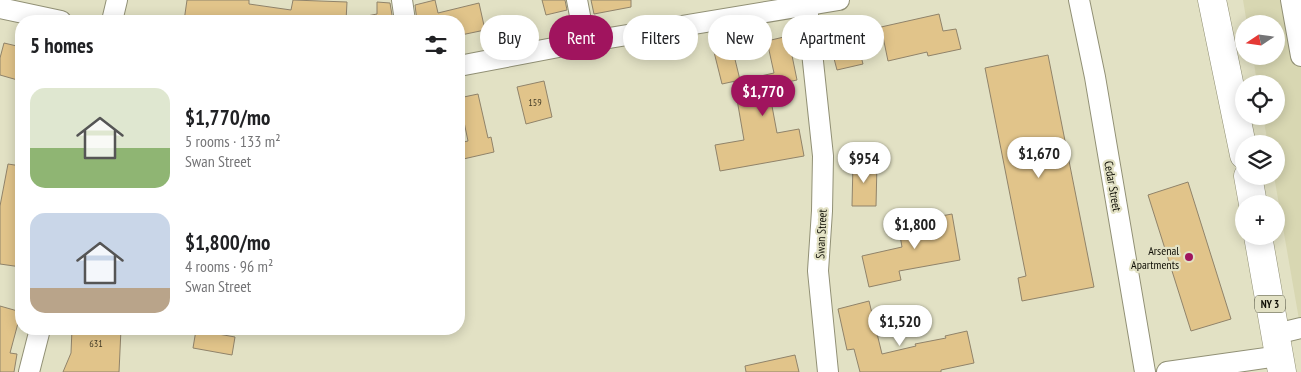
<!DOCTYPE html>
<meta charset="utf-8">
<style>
body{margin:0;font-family:"PT Sans Narrow",sans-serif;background:#f2f2f2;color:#202124;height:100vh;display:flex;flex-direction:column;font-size:19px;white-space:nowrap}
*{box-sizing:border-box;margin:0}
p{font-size:16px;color:#757577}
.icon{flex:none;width:28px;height:28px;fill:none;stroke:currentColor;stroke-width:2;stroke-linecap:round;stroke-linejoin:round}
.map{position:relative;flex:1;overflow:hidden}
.drawer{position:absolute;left:15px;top:15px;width:450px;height:320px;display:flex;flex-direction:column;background:#fff;border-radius:20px;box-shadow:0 2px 12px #0003}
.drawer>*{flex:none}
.hud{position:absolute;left:480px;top:15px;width:475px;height:45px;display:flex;gap:10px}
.needle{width:32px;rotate:257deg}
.controls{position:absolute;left:1235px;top:15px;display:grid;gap:10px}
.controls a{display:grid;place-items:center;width:50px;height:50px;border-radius:50%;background:#fff;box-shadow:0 2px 12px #0003;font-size:25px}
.price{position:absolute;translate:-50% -42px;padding:0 11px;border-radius:18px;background:#fff;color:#222;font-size:16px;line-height:32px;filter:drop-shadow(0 1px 2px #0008)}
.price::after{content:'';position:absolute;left:50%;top:30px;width:15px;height:11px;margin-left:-8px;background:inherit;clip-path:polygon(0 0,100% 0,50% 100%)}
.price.selected{background:#a0145e;color:#fff}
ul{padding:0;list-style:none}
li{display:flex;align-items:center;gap:15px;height:125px;padding:0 15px}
li span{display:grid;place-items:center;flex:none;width:140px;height:100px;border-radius:15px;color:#555}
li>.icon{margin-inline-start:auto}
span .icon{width:60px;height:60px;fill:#fffc;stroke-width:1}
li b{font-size:21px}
h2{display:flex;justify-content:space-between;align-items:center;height:60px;padding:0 15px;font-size:21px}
.chip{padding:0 18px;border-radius:22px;background:#fff;box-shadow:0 2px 12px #0003;font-size:18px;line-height:45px}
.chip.selected{background:#a0145e;color:#fff}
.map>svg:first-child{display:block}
.built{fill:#d8d7b2}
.building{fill:#e1c48a;stroke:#90836a}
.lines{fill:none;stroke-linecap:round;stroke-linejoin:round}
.minor-casing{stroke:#919075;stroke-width:22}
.trunk-casing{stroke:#919075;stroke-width:29}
.minor{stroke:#fff;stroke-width:20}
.trunk{stroke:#fff;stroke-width:28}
.poi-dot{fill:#a0145e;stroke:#e2e1c4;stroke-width:2}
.labels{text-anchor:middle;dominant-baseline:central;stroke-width:4.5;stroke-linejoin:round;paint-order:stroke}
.number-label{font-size:10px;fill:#443c27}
.shield{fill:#e2e1c4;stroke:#4f4e3f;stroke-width:1}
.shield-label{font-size:11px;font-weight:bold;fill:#100f06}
.street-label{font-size:12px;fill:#100f06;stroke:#e2e1c4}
.poi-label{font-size:12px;fill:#100f06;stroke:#e2e1c4;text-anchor:end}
</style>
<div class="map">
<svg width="1301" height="372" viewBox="0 0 1301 372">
<rect width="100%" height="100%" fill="#e2e1c4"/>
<path class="built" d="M 1243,0 L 1301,0 L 1301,331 L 1274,176 L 1276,176 L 1276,144 L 1268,144 L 1263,116 L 1276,116 L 1276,84 L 1257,84 L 1253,56 L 1276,56 L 1276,24 L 1247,24 Z"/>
<g class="building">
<path d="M 187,0 L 249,0 L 249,4 L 291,10 L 293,0 L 347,2 L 346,21 L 184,21 Z"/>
<path d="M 435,0 L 438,13 L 479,3 L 485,30 L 461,35 L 459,21 L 417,21 L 415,5 Z"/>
<path d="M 542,0 L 565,0 L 567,10 L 546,15 Z"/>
<path d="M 591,0 L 631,0 L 631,7 L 594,14 Z"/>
<path d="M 377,2 L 390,3 L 393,21 L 368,21 L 367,16 L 377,14 Z"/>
<path d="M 939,14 L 943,31 L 956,29 L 961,49 L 928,56 L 927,52 L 888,61 L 881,27 Z"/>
<path d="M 788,36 L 797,80 L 783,83 L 784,87 L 769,90 L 777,133 L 799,129 L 804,156 L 720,171 L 715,145 L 744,140 L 734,82 L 774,73 L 767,41 Z"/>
<path d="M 857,41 L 863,64 L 837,70 L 831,47 Z"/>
<path d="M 4,43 L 21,47 L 21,81 L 0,75 L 0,58 Z"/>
<path d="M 732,47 L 740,80 L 722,84 L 714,52 Z"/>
<path d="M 1048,55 L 1094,287 L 1022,301 L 1018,278 L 1026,276 L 985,68 Z"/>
<path d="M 544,81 L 552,117 L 526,124 L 517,87 Z"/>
<path d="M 478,94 L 488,138 L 491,137 L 494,152 L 459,160 L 459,143 L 468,141 L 459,98 Z"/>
<path d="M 853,162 L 877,163 L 876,206 L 852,206 Z"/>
<path d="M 8,164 L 21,166 L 21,267 L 0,264 L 0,206 Z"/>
<path d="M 1188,182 L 1231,319 L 1191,331 L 1148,195 Z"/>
<path d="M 952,214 L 960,260 L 899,271 L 901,280 L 869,287 L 862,256 L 902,247 L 898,224 Z"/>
<path d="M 869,301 L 882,354 L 916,346 L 915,344 L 946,338 L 945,336 L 967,331 L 974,363 L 941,370 L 941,372 L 860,372 L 854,349 L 847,350 L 838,309 Z"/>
<path d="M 0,306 L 21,312 L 10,353 L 17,354 L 14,372 L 0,372 Z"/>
<path d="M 72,329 L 121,329 L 119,372 L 63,372 L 71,353 Z"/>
<path d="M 196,330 L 235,337 L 232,355 L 193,348 Z"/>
<path d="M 795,355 L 799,372 L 746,372 L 745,366 Z"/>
</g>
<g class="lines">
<defs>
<g id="minor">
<path d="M 402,0 L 405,21"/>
<path d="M 577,0 L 585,42"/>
<path d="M 1079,0 L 1095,77 L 1145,372"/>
<path d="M 1291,0 L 1301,56"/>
<path d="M 807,5 L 823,156 L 822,211 L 818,271 L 828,372"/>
<path d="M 0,8 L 61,21"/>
<path d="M 112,21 L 117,0"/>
<path d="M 459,66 L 585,42 L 839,0"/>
<path d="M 1276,334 L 1301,328"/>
<path d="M 29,372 L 40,329"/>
<path d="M 1167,372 L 1279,356"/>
</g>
<g id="trunk">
<path d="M 1212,0 L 1244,155"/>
<path d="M 1248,176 L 1253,204"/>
<path d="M 1258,236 L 1282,372"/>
</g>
</defs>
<use href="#minor" class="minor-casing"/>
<use href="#trunk" class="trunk-casing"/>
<use href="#minor" class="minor"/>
<use href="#trunk" class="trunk"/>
</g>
<circle class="poi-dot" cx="1189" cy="257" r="5"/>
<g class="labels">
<g class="number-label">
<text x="535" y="102">159</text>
<text x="96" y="343">631</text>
</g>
<rect class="shield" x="1255" y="295.5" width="30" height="17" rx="4"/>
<g class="shield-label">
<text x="1270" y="304">NY 3</text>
</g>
<g class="street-label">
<text transform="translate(1113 186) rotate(80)">Cedar Street</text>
<text transform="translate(821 234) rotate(-87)">Swan Street</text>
</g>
<g class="poi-label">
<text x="1179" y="250">Arsenal<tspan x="1179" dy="14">Apartments</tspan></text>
</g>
</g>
</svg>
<div class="controls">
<a><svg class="needle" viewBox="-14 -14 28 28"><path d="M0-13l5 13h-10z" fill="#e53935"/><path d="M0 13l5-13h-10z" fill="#757577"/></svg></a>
<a><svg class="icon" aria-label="locate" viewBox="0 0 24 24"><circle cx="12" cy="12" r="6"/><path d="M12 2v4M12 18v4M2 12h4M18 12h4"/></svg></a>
<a><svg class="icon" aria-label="layers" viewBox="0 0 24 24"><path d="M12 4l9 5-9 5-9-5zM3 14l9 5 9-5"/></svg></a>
<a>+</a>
</div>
<b class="price selected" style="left:763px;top:117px">$1,770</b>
<b class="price" style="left:1039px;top:179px">$1,670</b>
<b class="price" style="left:864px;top:184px">$954</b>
<b class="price" style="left:915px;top:250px">$1,800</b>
<b class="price" style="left:900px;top:347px">$1,520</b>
<div class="hud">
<a class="chip">Buy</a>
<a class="chip selected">Rent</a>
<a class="chip">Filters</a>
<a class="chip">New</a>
<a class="chip">Apartment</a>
</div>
<section class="drawer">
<h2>5 homes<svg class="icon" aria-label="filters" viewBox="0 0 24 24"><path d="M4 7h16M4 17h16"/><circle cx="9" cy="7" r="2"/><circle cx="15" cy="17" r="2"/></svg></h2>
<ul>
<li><span style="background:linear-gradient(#dfe7d0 60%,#8fb573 0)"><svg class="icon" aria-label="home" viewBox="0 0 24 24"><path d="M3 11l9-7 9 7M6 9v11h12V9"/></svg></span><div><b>$1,770/mo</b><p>5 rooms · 133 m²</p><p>Swan Street</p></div></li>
<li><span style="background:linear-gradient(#c9d6e8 75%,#b9a48a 0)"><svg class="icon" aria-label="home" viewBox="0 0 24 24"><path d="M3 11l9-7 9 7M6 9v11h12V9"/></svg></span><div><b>$1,800/mo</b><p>4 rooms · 96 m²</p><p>Swan Street</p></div></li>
</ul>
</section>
</div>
